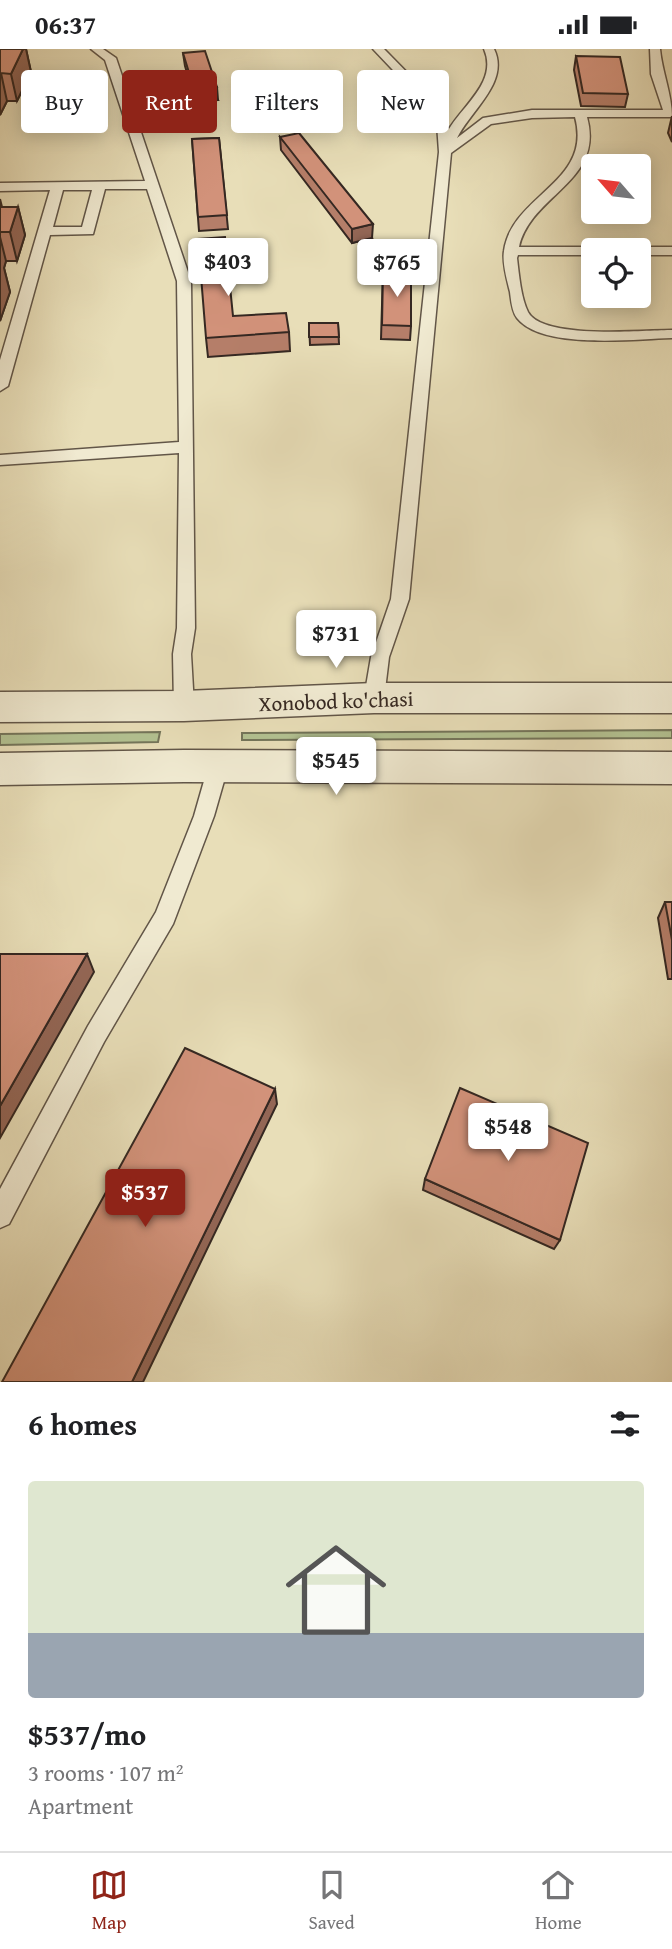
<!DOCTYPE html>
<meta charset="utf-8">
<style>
body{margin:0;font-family:"Gentium Book Plus",serif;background:#f2f2f2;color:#202124;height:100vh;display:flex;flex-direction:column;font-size:26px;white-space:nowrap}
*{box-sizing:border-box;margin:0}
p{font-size:23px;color:#757577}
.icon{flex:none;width:38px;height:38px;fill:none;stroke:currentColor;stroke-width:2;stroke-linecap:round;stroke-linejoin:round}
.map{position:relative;height:1333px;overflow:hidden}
.panel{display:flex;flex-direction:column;background:#fff;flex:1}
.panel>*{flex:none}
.hud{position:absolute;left:21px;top:21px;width:630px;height:63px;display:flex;gap:14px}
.needle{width:46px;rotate:298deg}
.fabs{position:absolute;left:581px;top:105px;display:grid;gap:14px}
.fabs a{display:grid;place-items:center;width:70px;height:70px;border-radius:7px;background:#fff;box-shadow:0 4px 18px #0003;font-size:35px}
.price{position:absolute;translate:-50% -60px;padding:0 16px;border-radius:7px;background:#fff;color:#222;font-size:23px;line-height:46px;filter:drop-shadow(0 2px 4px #0008)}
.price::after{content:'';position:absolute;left:50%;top:42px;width:21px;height:16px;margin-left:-10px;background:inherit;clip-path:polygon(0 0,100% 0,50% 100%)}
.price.on{background:#8f2418;color:#fff}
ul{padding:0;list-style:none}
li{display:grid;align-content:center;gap:14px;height:371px;padding:0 28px}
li+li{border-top:2px solid #e0e0e0}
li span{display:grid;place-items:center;height:217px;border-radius:7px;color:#555}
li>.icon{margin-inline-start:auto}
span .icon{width:126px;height:126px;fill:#fffc;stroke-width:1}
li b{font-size:30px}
h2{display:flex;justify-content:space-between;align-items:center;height:84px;padding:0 28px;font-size:30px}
.chip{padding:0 24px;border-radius:7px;background:#fff;box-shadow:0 4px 18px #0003;font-size:24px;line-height:63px}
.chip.on{background:#8f2418;color:#fff}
.status{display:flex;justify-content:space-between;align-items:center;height:49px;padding:0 35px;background:#fff;direction:ltr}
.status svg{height:19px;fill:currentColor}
.menu{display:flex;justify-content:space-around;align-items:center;height:98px;border-top:2px solid #e0e0e0;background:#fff;font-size:19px;color:#757577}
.menu a{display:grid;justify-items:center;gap:4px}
.menu .on{color:#8f2418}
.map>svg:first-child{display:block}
.green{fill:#b3c292;stroke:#74755a;stroke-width:2}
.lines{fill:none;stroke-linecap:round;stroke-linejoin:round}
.service-casing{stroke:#625648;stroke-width:3}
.tertiary-casing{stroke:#625648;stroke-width:3}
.service{fill:#f0ead1;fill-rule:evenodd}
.tertiary{fill:#f0ead1;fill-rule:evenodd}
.wall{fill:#b57e69;stroke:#352822;stroke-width:2}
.shaded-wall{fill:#936655;stroke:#352822;stroke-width:2}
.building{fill:#d2927a;stroke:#352822;stroke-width:2}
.labels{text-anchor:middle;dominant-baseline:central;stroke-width:6;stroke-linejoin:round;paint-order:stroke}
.street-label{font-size:21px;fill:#352822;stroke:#f0ead1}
</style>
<div class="status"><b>06:37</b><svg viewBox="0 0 49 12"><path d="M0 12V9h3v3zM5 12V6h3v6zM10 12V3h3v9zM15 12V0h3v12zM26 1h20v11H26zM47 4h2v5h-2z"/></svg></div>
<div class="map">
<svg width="672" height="1333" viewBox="0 0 672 1333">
<rect width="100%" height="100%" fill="#e8deb8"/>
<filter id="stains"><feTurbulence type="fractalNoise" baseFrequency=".00286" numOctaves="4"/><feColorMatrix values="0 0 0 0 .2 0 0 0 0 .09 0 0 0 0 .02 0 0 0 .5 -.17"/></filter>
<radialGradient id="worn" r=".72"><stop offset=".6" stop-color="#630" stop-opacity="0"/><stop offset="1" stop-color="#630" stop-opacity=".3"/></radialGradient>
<g class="green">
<path d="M 672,681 L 672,689 L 242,691 L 242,684 Z"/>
<path d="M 160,683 L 158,693 L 0,696 L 0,685 Z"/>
</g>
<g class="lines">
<defs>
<g id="service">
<path d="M 91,0 L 103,0 L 116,9 L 191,232 L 195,579 L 191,605 L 194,657 L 191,662 L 184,665 L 177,662 L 174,657 L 173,605 L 177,579 L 179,404 L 0,416 L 0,406 L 179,393 L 177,232 L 147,140 L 105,140 L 93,185 L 50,186 L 8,337 L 0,342 L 0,311 L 50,141 L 0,142 L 0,134 L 145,132 L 105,11 ZM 63,141 L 92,141 L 82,178 L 53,178 Z"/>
<path d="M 373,0 L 384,0 L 437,54 L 449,80 C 464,55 498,32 484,0 L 494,0 C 510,33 471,61 457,89 L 483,69 L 532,61 L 663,61 L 651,25 L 650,0 L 660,0 C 662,23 672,45 672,68 L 587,68 C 605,133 531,145 519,198 L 593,198 L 599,201 L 593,201 L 593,206 L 518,206 L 517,209 C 519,226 521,249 528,263 C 543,291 644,281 672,281 L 672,289 C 635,290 542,301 517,269 C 512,263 511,251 510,243 C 507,231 502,214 504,202 C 512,145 593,134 575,68 L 532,69 L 491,75 L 451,104 L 409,550 L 389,608 L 384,649 L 381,654 L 374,657 L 367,654 L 364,649 L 371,608 L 391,550 L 439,103 L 437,75 L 428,58 Z"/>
<path d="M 639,198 L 672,198 L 672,206 L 639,206 L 639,201 L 633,201 Z"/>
<path d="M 218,710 L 225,712 L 228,718 L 214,767 L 173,875 L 104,993 L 9,1175 L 0,1179 L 0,1140 L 88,977 L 156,863 L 194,767 L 208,718 L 211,712 Z"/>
</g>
<g id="tertiary">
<path d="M 374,634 L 672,634 L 672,664 L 374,664 L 184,672 L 0,673 L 0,643 L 184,642 Z"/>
<path d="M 184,701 L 672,703 L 672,735 L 184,733 L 0,736 L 0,704 Z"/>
</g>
</defs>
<use href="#service" class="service-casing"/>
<use href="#tertiary" class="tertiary-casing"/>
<use href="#service" class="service"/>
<use href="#tertiary" class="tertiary"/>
</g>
<g class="wall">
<path d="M 0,0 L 26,0 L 31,23 L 17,52 L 7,52 L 0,66 Z"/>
<path d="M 183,4 L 218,51 L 196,54 L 185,17 Z"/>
<path d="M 576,7 L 628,45 L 625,58 L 581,57 L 574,21 Z"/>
<path d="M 672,67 L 672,93 L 668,84 Z"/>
<path d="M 280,88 L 372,189 L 352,194 L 281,101 Z"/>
<path d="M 219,89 L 228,180 L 199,182 L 192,90 Z"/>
<path d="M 606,108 L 638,108 L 642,121 L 641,128 L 639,128 L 639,117 L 605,117 Z"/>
<path d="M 0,150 L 2,158 L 18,158 L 25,186 L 17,212 L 6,212 L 4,219 L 10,243 L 0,272 Z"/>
<path d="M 366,193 L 394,199 L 393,206 L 366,207 Z"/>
<path d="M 383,222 L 411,277 L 410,291 L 381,290 Z"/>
<path d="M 233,267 L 289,283 L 290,302 L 208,308 L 206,289 Z"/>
<path d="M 309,274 L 338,274 L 339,295 L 310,296 Z"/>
<path d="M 665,853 L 672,853 L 672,930 L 668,930 L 658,869 Z"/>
<path d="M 425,1130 L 560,1191 L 554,1200 L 423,1141 Z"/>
</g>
<g class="shaded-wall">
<path d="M 23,0 L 26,0 L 31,23 L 17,52 L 11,25 Z"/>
<path d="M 1,24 L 7,52 L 0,66 L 0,26 Z"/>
<path d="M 217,38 L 218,51 L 196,54 L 194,40 Z"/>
<path d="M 18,158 L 25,186 L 17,212 L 10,183 Z"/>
<path d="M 373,175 L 372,189 L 352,194 L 352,180 Z"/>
<path d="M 0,188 L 6,212 L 4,219 L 10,243 L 0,272 Z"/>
<path d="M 87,905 L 94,923 L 0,1089 L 0,1057 Z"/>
<path d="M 275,1040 L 277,1055 L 143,1333 L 132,1333 Z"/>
</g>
<g class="building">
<path d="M 0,0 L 23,0 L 11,25 L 1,24 L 0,26 Z"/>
<path d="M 205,2 L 217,38 L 194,40 L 183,4 Z"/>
<path d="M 576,7 L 620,8 L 628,45 L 583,44 Z"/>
<path d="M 299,84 L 373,175 L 352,180 L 280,88 Z"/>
<path d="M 219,89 L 227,166 L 198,168 L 192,90 Z"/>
<path d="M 606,108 L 638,108 L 642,121 L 639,121 L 639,117 L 609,117 Z"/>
<path d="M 0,158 L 18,158 L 10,183 L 0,183 Z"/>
<path d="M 225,188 L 233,267 L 286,264 L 289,283 L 206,289 L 198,190 Z"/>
<path d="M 393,192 L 394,199 L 366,200 L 366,193 Z"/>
<path d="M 383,222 L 411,223 L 411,277 L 382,276 Z"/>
<path d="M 309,274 L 338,274 L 339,288 L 309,288 Z"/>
<path d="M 665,853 L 672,853 L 672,891 Z"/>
<path d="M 0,905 L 87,905 L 0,1057 Z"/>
<path d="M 185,999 L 275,1040 L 132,1333 L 2,1333 Z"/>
<path d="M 460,1039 L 588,1094 L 560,1191 L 425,1130 Z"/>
</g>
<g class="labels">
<g class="street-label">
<text transform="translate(336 652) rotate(-2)">Xonobod ko'chasi</text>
</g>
</g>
<rect width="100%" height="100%" filter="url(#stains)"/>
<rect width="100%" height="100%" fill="url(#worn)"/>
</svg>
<div class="fabs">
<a><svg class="needle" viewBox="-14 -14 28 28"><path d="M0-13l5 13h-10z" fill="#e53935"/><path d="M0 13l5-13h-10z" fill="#757577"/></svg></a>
<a><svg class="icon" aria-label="locate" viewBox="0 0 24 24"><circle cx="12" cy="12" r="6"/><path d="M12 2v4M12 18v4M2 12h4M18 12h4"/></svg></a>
</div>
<b class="price" style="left:228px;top:249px">$403</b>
<b class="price" style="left:397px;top:250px">$765</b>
<b class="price" style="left:336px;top:621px">$731</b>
<b class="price" style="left:336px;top:748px">$545</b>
<b class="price" style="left:508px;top:1114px">$548</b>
<b class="price on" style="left:145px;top:1180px">$537</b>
<div class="hud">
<a class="chip">Buy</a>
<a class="chip on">Rent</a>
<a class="chip">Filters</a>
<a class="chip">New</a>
</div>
</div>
<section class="panel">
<h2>6 homes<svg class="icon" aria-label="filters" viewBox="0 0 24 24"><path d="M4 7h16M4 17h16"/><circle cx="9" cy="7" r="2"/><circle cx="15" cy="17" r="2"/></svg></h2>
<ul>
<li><span style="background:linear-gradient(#dfe7d0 70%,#9aa5b1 0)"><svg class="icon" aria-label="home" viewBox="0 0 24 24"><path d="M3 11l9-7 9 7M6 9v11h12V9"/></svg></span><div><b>$537/mo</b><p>3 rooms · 107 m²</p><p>Apartment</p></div></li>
</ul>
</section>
<nav class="menu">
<a class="on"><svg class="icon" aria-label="map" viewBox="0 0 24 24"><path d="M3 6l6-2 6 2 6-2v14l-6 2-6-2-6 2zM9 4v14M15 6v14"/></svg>Map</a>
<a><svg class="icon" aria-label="saved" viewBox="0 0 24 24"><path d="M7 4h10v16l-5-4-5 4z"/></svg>Saved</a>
<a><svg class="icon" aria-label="home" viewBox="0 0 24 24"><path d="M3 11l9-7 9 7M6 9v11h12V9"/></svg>Home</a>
</nav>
